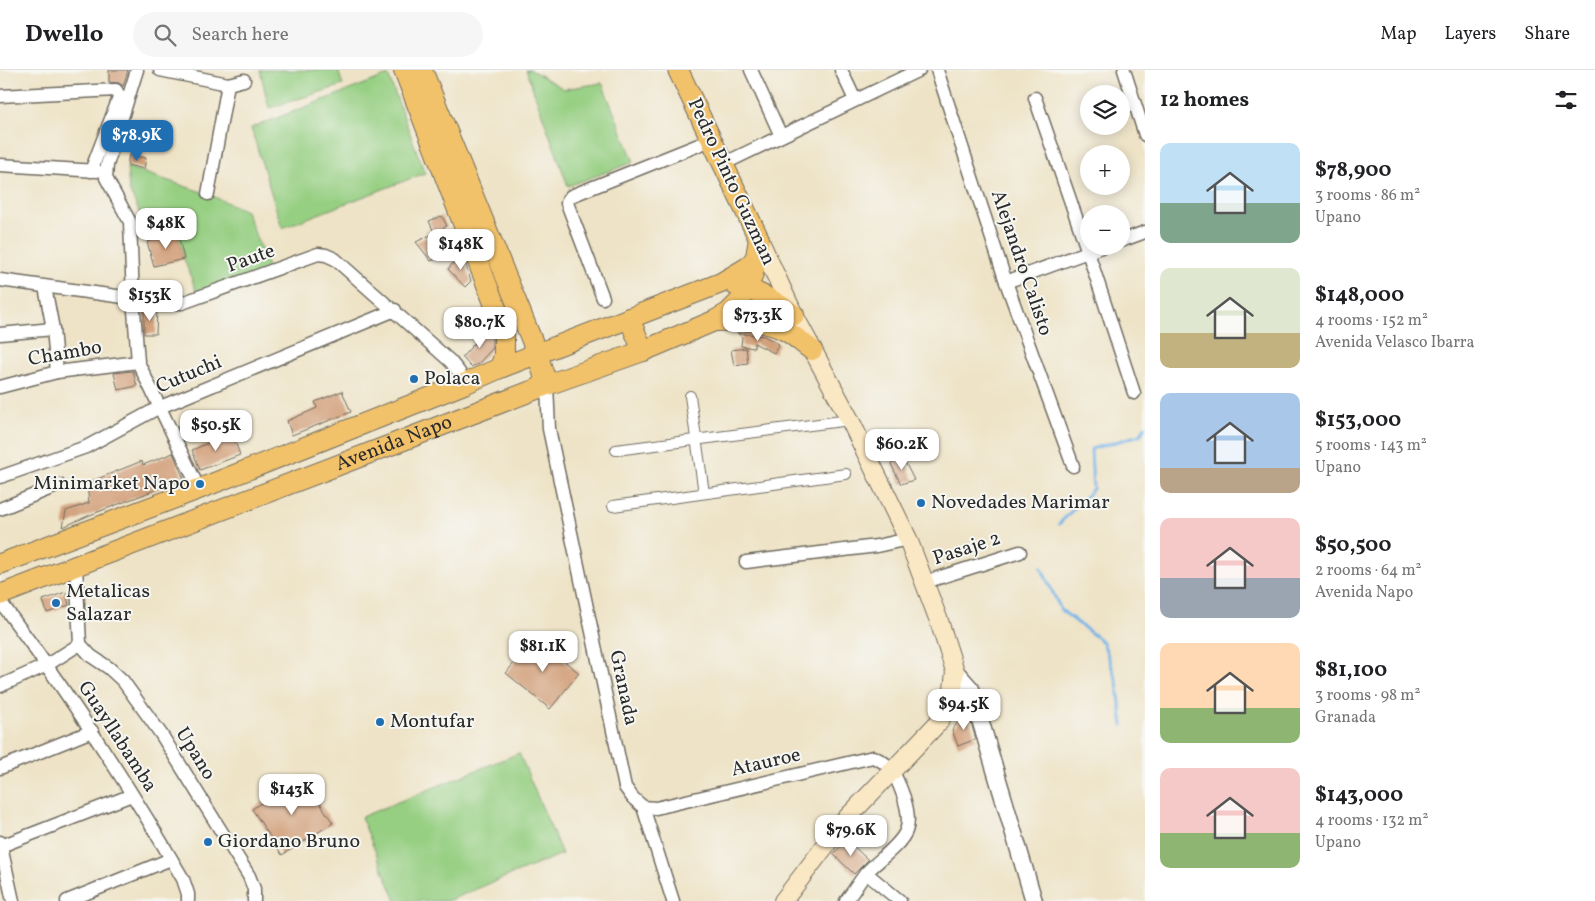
<!DOCTYPE html>
<meta charset="utf-8">
<style>
body{margin:0;font-family:Vollkorn,serif;background:#f6f6f6;color:#202124;height:100vh;display:flex;flex-direction:column;font-size:19px;white-space:nowrap}
*{box-sizing:border-box;margin:0}
p{font-size:16px;color:#757577}
.icon{flex:none;width:28px;height:28px;fill:none;stroke:currentColor;stroke-width:2;stroke-linecap:round;stroke-linejoin:round}
.map{position:relative;flex:1;overflow:hidden}
.details{display:flex;flex-direction:column;background:#fff;width:450px}
.details>*{flex:none}
.buttons{position:absolute;left:1080px;top:15px;display:grid;gap:10px}
.buttons a{display:grid;place-items:center;width:50px;height:50px;border-radius:50%;background:#fff;box-shadow:0 2px 12px #0003;font-size:25px}
.price{position:absolute;translate:-50% -42px;padding:0 11px;border-radius:10px;background:#fff;color:#222;font-size:16px;line-height:32px;filter:drop-shadow(0 1px 2px #0008)}
.price::after{content:'';position:absolute;left:50%;top:30px;width:15px;height:11px;margin-left:-8px;background:inherit;clip-path:polygon(0 0,100% 0,50% 100%)}
.price.on{background:#1f6fb2;color:#fff}
ul{padding:0;list-style:none}
li{display:flex;align-items:center;gap:15px;height:125px;padding:0 15px}
li span{display:grid;place-items:center;flex:none;width:140px;height:100px;border-radius:10px;color:#555}
li>.icon{margin-inline-start:auto}
span .icon{width:60px;height:60px;fill:#fffc;stroke-width:1}
li b{font-size:21px}
h2{display:flex;justify-content:space-between;align-items:center;height:60px;padding:0 15px;font-size:21px}
header{display:flex;align-items:center;gap:30px;box-sizing:border-box;height:70px;padding:0 25px;background:#fff;border-bottom:1px solid #e0e0e0}
header strong{font-size:24px}
nav{display:flex;gap:28px;margin-inline-start:auto;font-size:18px}
.search{width:350px;height:45px;background:#f6f6f6;display:flex;align-items:center;gap:12px;box-sizing:border-box;padding:0 18px;border-radius:28px;color:#757577;font-size:19px}
main{display:flex;flex:1;min-height:0}
.map>svg:first-child{display:block}
.green{fill:#96cf82;stroke:#607d56}
.lines{fill:none;stroke-linecap:round;stroke-linejoin:round}
.stream{stroke:#72b3e7;stroke-width:3}
.building{fill:#d19e78}
.pedestrian-casing{stroke:#6f6b61;stroke-width:12}
.minor-casing{stroke:#6f6b61;stroke-width:15}
.tertiary-casing{stroke:#6f6b61;stroke-width:19}
.secondary-casing{stroke:#6f6b61;stroke-width:20}
.primary-casing{stroke:#6f6b61;stroke-width:22}
.pedestrian{stroke:#fff;stroke-width:10}
.minor{stroke:#fff;stroke-width:12}
.tertiary{stroke:#fff;stroke-width:16}
.secondary{stroke:#fae7c3;stroke-width:18}
.primary{stroke:#f2c26a;stroke-width:20}
.poi-dot{fill:#1f6fb2;stroke:#f6f6f2;stroke-width:2}
.labels{text-anchor:middle;dominant-baseline:central;stroke-width:4;stroke-linejoin:round;paint-order:stroke}
.street-label{font-size:20px;fill:#2b2b2b;stroke:#f6f6f2}
.poi-label{font-size:20px;fill:#2b2b2b;stroke:#f6f6f2;text-anchor:start}
</style>
<header>
<strong>Dwello</strong>
<div class="search"><svg class="icon" aria-label="search" viewBox="0 0 24 24"><circle cx="10" cy="10" r="6"/><path d="M15 15l6 6"/></svg>Search here</div>
<nav><a>Map</a><a>Layers</a><a>Share</a></nav>
</header>
<main>
<div class="map">
<svg width="1145" height="831" viewBox="0 0 1145 831">
<rect width="100%" height="100%" fill="#f6f6f2"/>
<filter id="ink" filterUnits="userSpaceOnUse"><feTurbulence type="fractalNoise" baseFrequency=".02" numOctaves="2"/><feDisplacementMap in="SourceGraphic" scale="10" xChannelSelector="R" yChannelSelector="G"/><feConvolveMatrix kernelMatrix="1 2 1 2 8 2 1 2 1" color-interpolation-filters="sRGB"/></filter>
<filter id="wash" filterUnits="userSpaceOnUse"><feTurbulence type="fractalNoise" baseFrequency=".0096" numOctaves="4" result="noise"/><feDisplacementMap in="SourceGraphic" scale="20" xChannelSelector="R" yChannelSelector="G"/><feGaussianBlur stdDeviation="1.12" result="paint"/><feColorMatrix in="noise" values="0 0 0 0 0 0 0 0 0 0 0 0 0 0 0 0 0 1.4 0 .05"/><feComposite in="paint" operator="in"/></filter>
<g filter="url(#wash)">
<rect width="100%" height="100%" fill="#eee3c6"/>
<g class="green">
<path d="M 260,0 L 338,0 L 343,15 L 269,38 Z"/>
<path d="M 526,0 L 531,0 L 564,19 L 602,13 L 634,92 L 568,116 Z"/>
<path d="M 388,5 L 425,103 L 282,158 L 251,58 Z"/>
<path d="M 127,97 L 208,124 L 246,141 L 270,202 L 199,228 L 184,189 L 178,164 L 144,170 L 144,152 L 129,120 Z"/>
<path d="M 519,683 L 562,784 L 447,831 L 396,831 L 361,747 Z"/>
</g>
<g class="lines">
<g class="stream">
<path d="M 1059,454 L 1093,419 L 1091,379 L 1140,365 L 1145,357"/>
<path d="M 1041,497 L 1061,540 L 1103,572 L 1117,612 L 1123,655"/>
</g>
</g>
<g id="blocks">
<g class="building">
<path d="M 109,0 L 128,0 L 123,16 L 119,13 L 109,12 Z"/>
<path d="M 129,85 L 146,88 L 144,99 L 127,95 Z"/>
<path d="M 442,146 L 447,156 L 434,162 L 429,151 Z"/>
<path d="M 178,164 L 184,189 L 154,196 L 147,172 Z"/>
<path d="M 433,164 L 442,186 L 431,191 L 416,172 Z"/>
<path d="M 462,183 L 471,211 L 465,217 L 448,199 Z"/>
<path d="M 144,240 L 157,241 L 156,264 L 144,264 Z"/>
<path d="M 490,256 L 492,261 L 492,279 L 478,294 L 471,297 L 462,287 Z"/>
<path d="M 737,263 L 764,266 L 779,274 L 774,283 L 754,273 L 754,278 L 741,276 L 742,267 Z"/>
<path d="M 746,278 L 748,293 L 734,295 L 731,280 Z"/>
<path d="M 133,301 L 137,316 L 118,320 L 114,303 Z"/>
<path d="M 342,321 L 351,342 L 292,365 L 287,351 L 317,338 L 315,332 Z"/>
<path d="M 232,363 L 240,385 L 200,400 L 192,380 Z"/>
<path d="M 173,383 L 184,409 L 90,445 L 63,457 L 66,441 L 89,433 L 87,413 L 142,391 L 143,395 Z"/>
<path d="M 903,388 L 914,410 L 901,414 L 891,394 Z"/>
<path d="M 66,522 L 69,535 L 47,543 L 43,530 Z"/>
<path d="M 535,567 L 579,603 L 550,639 L 506,603 Z"/>
<path d="M 967,640 L 976,669 L 958,676 L 952,660 Z"/>
<path d="M 302,706 L 333,753 L 282,785 L 252,739 Z"/>
<path d="M 847,770 L 868,790 L 854,804 L 833,784 Z"/>
</g>
</g>
</g>
<g filter="url(#ink)">
<use href="#blocks" fill-opacity="0" stroke="#6f6b61" stroke-width="1"/>
<g class="lines">
<defs>
<g id="pedestrian">
<path d="M 690,326 L 704,423"/>
<path d="M 616,380 L 850,350"/>
<path d="M 613,436 L 846,404"/>
</g>
<g id="minor">
<path d="M 137,0 L 107,95 L 106,108 L 130,152 L 133,228 L 138,292 L 199,419"/>
<path d="M 160,0 L 228,14 L 244,10"/>
<path d="M 751,0 L 781,66"/>
<path d="M 841,0 L 855,30"/>
<path d="M 937,0 L 1006,212 L 1073,396"/>
<path d="M 1124,0 L 1145,65"/>
<path d="M 0,26 L 116,20 L 119,25 L 119,28 L 91,101"/>
<path d="M 1035,28 L 1088,182 L 1134,323"/>
<path d="M 723,94 L 919,0"/>
<path d="M 0,95 L 97,101"/>
<path d="M 208,124 L 228,14"/>
<path d="M 1121,171 L 1145,162"/>
<path d="M 0,210 L 167,233 L 182,233 L 318,184 L 326,185 L 335,189 L 450,291 L 459,302 L 464,314"/>
<path d="M 1006,212 L 1104,176"/>
<path d="M 45,217 L 53,259 L 57,302"/>
<path d="M 603,228 L 567,133 L 568,130 L 571,126 L 711,70"/>
<path d="M 0,264 L 53,259"/>
<path d="M 547,315 L 549,359 L 625,717 L 633,728 L 643,737 L 673,831"/>
<path d="M 0,317 L 57,302 L 138,292"/>
<path d="M 0,407 L 86,377 L 158,338 L 395,240"/>
<path d="M 0,439 L 59,415"/>
<path d="M 746,492 L 877,476 L 908,469"/>
<path d="M 76,496 L 80,574"/>
<path d="M 925,512 L 1020,482"/>
<path d="M 0,531 C 66,620 127,712 183,809 L 188,824 L 188,831"/>
<path d="M 80,574 L 91,586 L 109,598 L 123,611 L 161,664 L 249,806 L 254,819 L 254,831"/>
<path d="M 0,616 L 47,595 L 80,574"/>
<path d="M 0,698 L 92,661"/>
<path d="M 643,737 L 656,738 L 873,687 C 890,694 893,700 900,717 C 905,728 911,749 906,761 C 900,776 877,791 866,803 C 859,812 853,822 846,831"/>
<path d="M 0,772 L 13,831"/>
<path d="M 1,776 L 132,725"/>
<path d="M 866,803 L 900,831"/>
<path d="M 67,831 L 171,789"/>
</g>
<path id="tertiary" d="M 955,601 L 971,619 L 1034,831"/>
<path id="secondary" d="M 759,169 L 794,245 L 850,350 L 908,469 L 939,551 L 955,601 L 953,620 L 951,630 L 938,653 L 845,750 L 783,831"/>
<g id="primary">
<path d="M 404,0 L 504,259 L 504,286 L 500,298"/>
<path d="M 422,0 L 537,283 L 547,315"/>
<path d="M 735,215 C 758,221 776,231 794,245"/>
<path d="M 629,248 L 643,281"/>
<path d="M 714,251 C 739,250 764,249 786,261 C 795,266 803,274 812,280"/>
<path d="M 0,494 L 199,419 L 464,314 L 500,298 L 721,213 L 748,197 L 756,188"/>
<path id="s1" d="M 0,525 L 547,315 L 643,281 L 714,251 L 728,243 L 739,232 L 747,219 L 753,204 L 759,169 L 678,0"/>
</g>
</defs>
<use href="#pedestrian" class="pedestrian-casing"/>
<use href="#minor" class="minor-casing"/>
<use href="#tertiary" class="tertiary-casing"/>
<use href="#secondary" class="secondary-casing"/>
<use href="#primary" class="primary-casing"/>
<use href="#pedestrian" class="pedestrian"/>
<use href="#minor" class="minor"/>
<use href="#tertiary" class="tertiary"/>
<use href="#secondary" class="secondary"/>
<use href="#primary" class="primary"/>
</g>
</g>
<g class="poi-dot">
<circle cx="414" cy="309" r="5"/>
<circle cx="200" cy="414" r="5"/>
<circle cx="921" cy="433" r="5"/>
<circle cx="56" cy="533" r="5"/>
<circle cx="380" cy="652" r="5"/>
<circle cx="208" cy="772" r="5"/>
</g>
<g class="labels">
<g class="street-label">
<text transform="translate(731 112) rotate(65)">Pedro Pinto Guzman</text>
<text transform="translate(251 189) rotate(-20)">Paute</text>
<text transform="translate(1021 193) rotate(71)">Alejandro Calisto</text>
<text transform="translate(65 284) rotate(-10)">Chambo</text>
<text transform="translate(189 305) rotate(-23)">Cutuchi</text>
<text stroke="none"><textPath href="#s1" startOffset="422">Avenida Napo</textPath></text>
<text transform="translate(967 479) rotate(-18)">Pasaje 2</text>
<text transform="translate(623 618) rotate(78)">Granada</text>
<text transform="translate(117 667) rotate(57)">Guayllabamba</text>
<text transform="translate(195 684) rotate(58)">Upano</text>
<text transform="translate(766 693) rotate(-13)">Atauroe</text>
</g>
<g class="poi-label">
<text x="424" y="309">Polaca</text>
<text x="190" y="414" text-anchor="end">Minimarket Napo</text>
<text x="931" y="433">Novedades Marimar</text>
<text x="66" y="522">Metalicas<tspan x="66" dy="23">Salazar</tspan></text>
<text x="390" y="652">Montufar</text>
<text x="218" y="772">Giordano Bruno</text>
</g>
</g>
</svg>
<div class="buttons">
<a><svg class="icon" aria-label="layers" viewBox="0 0 24 24"><path d="M12 4l9 5-9 5-9-5zM3 14l9 5 9-5"/></svg></a>
<a>+</a>
<a>−</a>
</div>
<b class="price on" style="left:137px;top:92px">$78.9K</b>
<b class="price" style="left:166px;top:180px">$48K</b>
<b class="price" style="left:461px;top:201px">$148K</b>
<b class="price" style="left:150px;top:252px">$153K</b>
<b class="price" style="left:758px;top:272px">$73.3K</b>
<b class="price" style="left:480px;top:279px">$80.7K</b>
<b class="price" style="left:216px;top:382px">$50.5K</b>
<b class="price" style="left:902px;top:401px">$60.2K</b>
<b class="price" style="left:543px;top:603px">$81.1K</b>
<b class="price" style="left:964px;top:661px">$94.5K</b>
<b class="price" style="left:292px;top:746px">$143K</b>
<b class="price" style="left:851px;top:787px">$79.6K</b>
</div>
<section class="details">
<h2>12 homes<svg class="icon" aria-label="filters" viewBox="0 0 24 24"><path d="M4 7h16M4 17h16"/><circle cx="9" cy="7" r="2"/><circle cx="15" cy="17" r="2"/></svg></h2>
<ul>
<li><span style="background:linear-gradient(#bfe0f5 60%,#7fa58c 0)"><svg class="icon" aria-label="home" viewBox="0 0 24 24"><path d="M3 11l9-7 9 7M6 9v11h12V9"/></svg></span><div><b>$78,900</b><p>3 rooms · 86 m²</p><p>Upano</p></div></li>
<li><span style="background:linear-gradient(#dfe7d0 65%,#c2b280 0)"><svg class="icon" aria-label="home" viewBox="0 0 24 24"><path d="M3 11l9-7 9 7M6 9v11h12V9"/></svg></span><div><b>$148,000</b><p>4 rooms · 152 m²</p><p>Avenida Velasco Ibarra</p></div></li>
<li><span style="background:linear-gradient(#a9c7e8 75%,#b9a48a 0)"><svg class="icon" aria-label="home" viewBox="0 0 24 24"><path d="M3 11l9-7 9 7M6 9v11h12V9"/></svg></span><div><b>$153,000</b><p>5 rooms · 143 m²</p><p>Upano</p></div></li>
<li><span style="background:linear-gradient(#f6c9c9 60%,#9aa5b1 0)"><svg class="icon" aria-label="home" viewBox="0 0 24 24"><path d="M3 11l9-7 9 7M6 9v11h12V9"/></svg></span><div><b>$50,500</b><p>2 rooms · 64 m²</p><p>Avenida Napo</p></div></li>
<li><span style="background:linear-gradient(#ffd9b3 65%,#8fb573 0)"><svg class="icon" aria-label="home" viewBox="0 0 24 24"><path d="M3 11l9-7 9 7M6 9v11h12V9"/></svg></span><div><b>$81,100</b><p>3 rooms · 98 m²</p><p>Granada</p></div></li>
<li><span style="background:linear-gradient(#f6c9c9 65%,#8fb573 0)"><svg class="icon" aria-label="home" viewBox="0 0 24 24"><path d="M3 11l9-7 9 7M6 9v11h12V9"/></svg></span><div><b>$143,000</b><p>4 rooms · 132 m²</p><p>Upano</p></div></li>
</ul>
</section>
</main>
